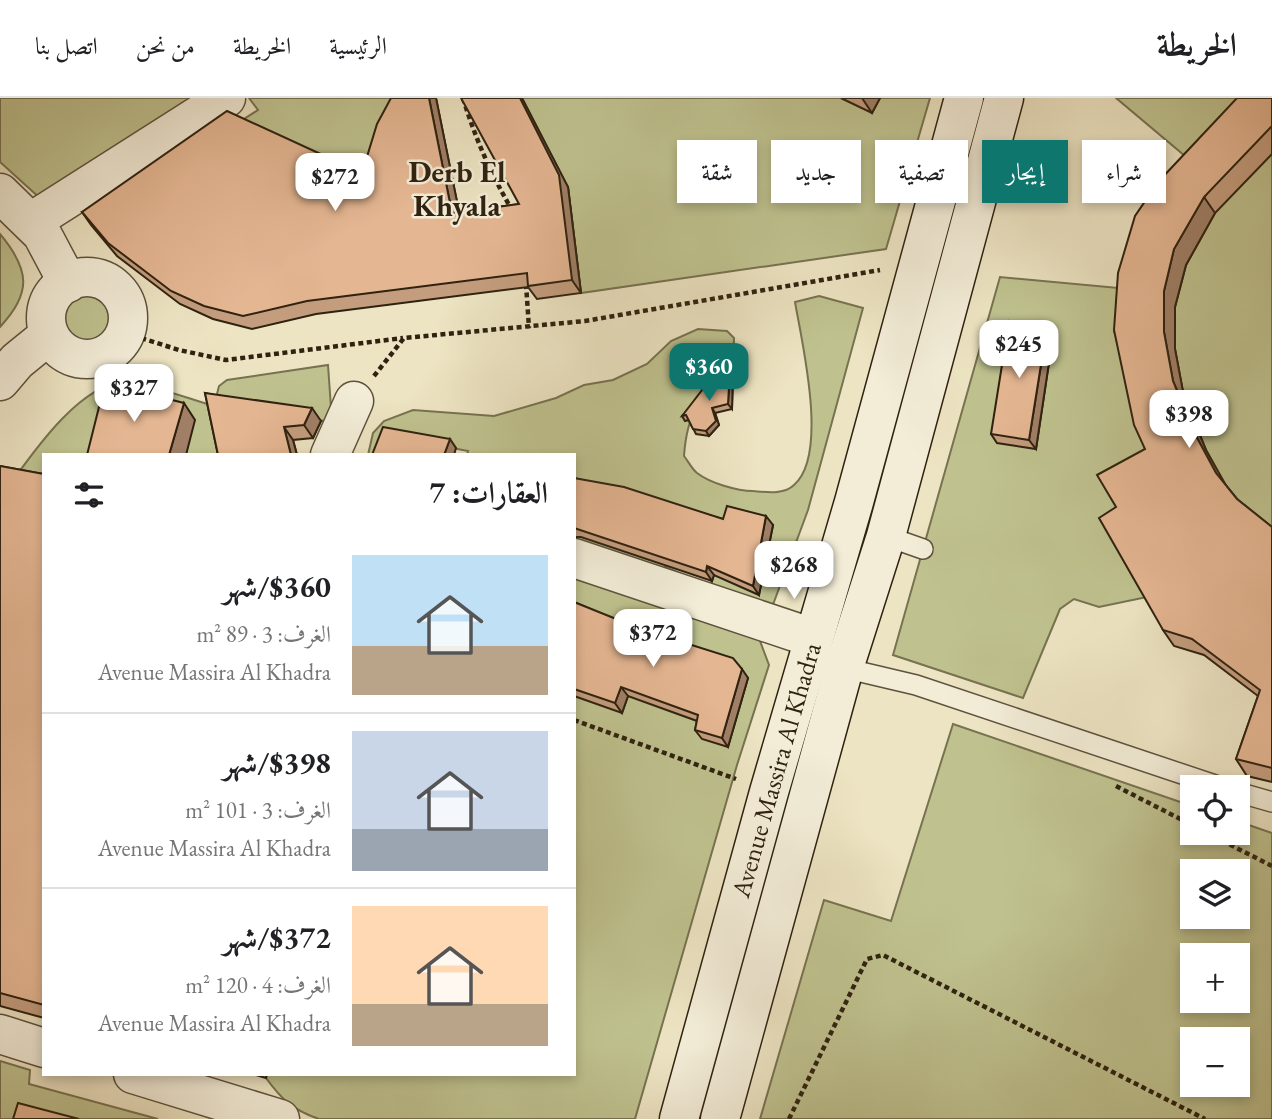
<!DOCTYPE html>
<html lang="ar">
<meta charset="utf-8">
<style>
body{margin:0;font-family:"EB Garamond",Amiri,serif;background:#f2f2f2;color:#202124;direction:rtl;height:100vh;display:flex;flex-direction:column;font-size:26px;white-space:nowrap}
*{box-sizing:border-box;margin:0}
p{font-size:23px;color:#757577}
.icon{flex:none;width:38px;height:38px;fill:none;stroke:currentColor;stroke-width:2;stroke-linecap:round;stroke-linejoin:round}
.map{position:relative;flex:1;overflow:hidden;direction:ltr}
.sheet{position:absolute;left:42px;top:355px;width:534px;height:623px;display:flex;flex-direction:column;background:#fff;border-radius:0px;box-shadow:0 4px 10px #0003;direction:rtl}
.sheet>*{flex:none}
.guide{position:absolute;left:597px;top:42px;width:569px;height:63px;direction:rtl;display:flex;gap:14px}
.buttons{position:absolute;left:1180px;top:677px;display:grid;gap:14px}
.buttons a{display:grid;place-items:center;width:70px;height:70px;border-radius:0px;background:#fff;box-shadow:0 4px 10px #0003;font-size:35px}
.price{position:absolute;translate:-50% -60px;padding:0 16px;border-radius:14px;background:#fff;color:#222;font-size:23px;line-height:46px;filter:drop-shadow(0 2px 4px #0008)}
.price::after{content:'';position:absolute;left:50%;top:42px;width:21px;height:16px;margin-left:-10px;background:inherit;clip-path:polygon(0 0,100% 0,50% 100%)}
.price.current{background:#0f766e;color:#fff}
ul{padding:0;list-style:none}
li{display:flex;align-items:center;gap:21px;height:175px;padding:0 28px}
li+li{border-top:2px solid #e0e0e0}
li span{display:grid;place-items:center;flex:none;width:196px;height:140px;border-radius:0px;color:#555}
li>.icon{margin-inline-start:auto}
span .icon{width:84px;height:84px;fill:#fffc;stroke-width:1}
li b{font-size:30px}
h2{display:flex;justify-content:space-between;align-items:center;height:84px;padding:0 28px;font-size:30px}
.tag{padding:0 24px;border-radius:0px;background:#fff;box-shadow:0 4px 10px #0003;font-size:24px;line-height:63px}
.tag.current{background:#0f766e;color:#fff}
header{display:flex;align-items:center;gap:42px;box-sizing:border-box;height:98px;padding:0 35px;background:#fff;border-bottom:2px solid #e0e0e0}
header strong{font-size:33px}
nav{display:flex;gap:38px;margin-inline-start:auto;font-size:24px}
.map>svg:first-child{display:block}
.green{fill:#bfc28f;stroke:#777250;stroke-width:2;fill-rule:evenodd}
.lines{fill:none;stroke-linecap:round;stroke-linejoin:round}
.lane-casing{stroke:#5e523d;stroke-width:22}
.street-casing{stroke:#5e523d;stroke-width:41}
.secondary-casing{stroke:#2f2210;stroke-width:41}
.path{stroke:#2f2210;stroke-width:4.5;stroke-dasharray:5 3.5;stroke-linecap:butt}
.lane{stroke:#f3edd8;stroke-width:19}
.street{stroke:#f3edd8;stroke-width:38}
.secondary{stroke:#f3edd8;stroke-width:38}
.wall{fill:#c49d7e;stroke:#2f2210;stroke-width:2}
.shaded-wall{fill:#a07f66;stroke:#2f2210;stroke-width:2}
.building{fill:#e4b692;stroke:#2f2210;stroke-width:2}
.labels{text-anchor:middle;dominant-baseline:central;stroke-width:5;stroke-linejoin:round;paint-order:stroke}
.street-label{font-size:26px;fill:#2f2210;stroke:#f3edd8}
.quarter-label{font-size:30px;font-weight:bold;fill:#2f2210;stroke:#f3edd8}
</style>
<header>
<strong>الخريطة</strong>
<nav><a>الرئيسية</a><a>الخريطة</a><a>من نحن</a><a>اتصل بنا</a></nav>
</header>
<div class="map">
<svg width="1272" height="1021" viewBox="0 0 1272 1021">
<rect width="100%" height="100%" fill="#ede4c3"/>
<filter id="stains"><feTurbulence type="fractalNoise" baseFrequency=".00286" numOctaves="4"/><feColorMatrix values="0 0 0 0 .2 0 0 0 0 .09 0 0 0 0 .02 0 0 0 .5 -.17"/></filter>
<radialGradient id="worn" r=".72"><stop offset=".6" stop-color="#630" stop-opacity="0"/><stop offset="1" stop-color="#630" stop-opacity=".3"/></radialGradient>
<g class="green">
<path d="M 0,0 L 192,0 L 42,102 L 0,64 Z"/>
<path d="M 249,0 L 397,0 L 371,88 L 236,26 L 258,12 Z"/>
<path d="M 522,0 L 841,0 L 872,15 L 879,0 L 930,0 L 886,151 L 581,195 L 568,89 Z"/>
<path d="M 1116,0 L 1272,0 L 1272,509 L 1127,425 L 1147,499 L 1099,509 L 1074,501 L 1060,511 L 1023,600 L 893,557 L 1000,179 L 1129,191 L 1198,69 Z"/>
<path d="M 0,136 C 30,172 32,195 0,229 Z"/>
<circle cx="87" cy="220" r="29"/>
<path d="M 819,198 L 863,210 L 808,412 L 771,512 L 574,451 L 574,357 L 467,357 L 468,353 L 389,338 L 382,357 L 368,357 L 373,335 L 384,323 L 413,312 L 494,318 L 556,300 L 584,287 L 613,282 L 647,266 L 671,243 L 698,231 L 727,233 L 734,240 L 733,276 C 698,300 687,315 684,358 C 688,363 692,371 697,375 C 710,385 737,393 753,393 C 766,394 784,397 794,387 C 829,357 802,245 795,204 ZM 687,416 L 728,431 L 710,488 L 665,469 Z"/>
<path d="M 328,267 L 332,324 L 215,308 L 225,357 L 44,357 L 44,391 L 11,385 C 34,353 81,285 125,284 C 145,284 192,302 214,308 L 219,288 L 227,282 Z"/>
<path d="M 574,472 L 757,535 L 769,567 L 737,667 L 635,1021 L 319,1021 C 293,1012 282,1002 266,980 L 267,976 L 574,976 Z"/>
<path d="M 953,626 L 1192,708 L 1192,735 L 1237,735 L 1237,723 L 1272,735 L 1272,1021 L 760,1021 L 824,802 L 891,823 ZM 1192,774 L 1237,774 L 1237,819 L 1192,819 ZM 1192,858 L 1237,858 L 1237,903 L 1192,903 ZM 1192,942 L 1237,942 L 1237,987 L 1192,987 Z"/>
<path d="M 0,963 L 30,972 L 29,986 L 158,1021 L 0,1021 Z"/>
</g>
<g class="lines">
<defs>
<g id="lane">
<path d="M 886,438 L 923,451"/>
<path d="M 844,570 L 916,587 L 1224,690"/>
<path d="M 1237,694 L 1272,704"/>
</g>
<g id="street">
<path d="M 0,95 L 42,136 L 68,185"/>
<path d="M 31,124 L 226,0"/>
<circle cx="87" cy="220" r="41"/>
<path d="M 0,283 L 17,263 L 49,237"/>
<path d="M 330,357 L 354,303"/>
<path d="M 574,460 L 813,540"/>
<path d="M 0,936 L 44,950"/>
<path d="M 133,976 L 280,1021"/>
</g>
<g id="secondary">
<path d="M 679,1021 L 769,694 L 854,404 L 964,0"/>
<path d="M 720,1021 L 844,570 L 886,438 L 1004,0"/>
</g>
</defs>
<use href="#lane" class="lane-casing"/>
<use href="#street" class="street-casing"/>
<use href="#secondary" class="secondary-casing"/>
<g class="path">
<path d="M 463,0 C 475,40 491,76 512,112"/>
<path d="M 526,186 L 529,230"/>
<path d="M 125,235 L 179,252 L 226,262 L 403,240"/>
<path d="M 374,278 L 404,240 L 585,223 L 880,172"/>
<path d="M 574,622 L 736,681"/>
<path d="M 1116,688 L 1192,727"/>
<path d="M 1207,735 L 1272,768"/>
<path d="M 789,1021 L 867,861 L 883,857 L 1205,1021"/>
</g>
<use href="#lane" class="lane"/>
<use href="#street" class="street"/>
<use href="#secondary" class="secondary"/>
</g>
<g class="wall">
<path d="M 436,0 L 459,114 L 519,106 L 568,89 L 581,195 L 537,201 L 528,189 L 316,216 L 252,231 L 213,221 L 180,206 L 117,158 L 91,127 L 82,114 L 362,75 Z"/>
<path d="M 841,0 L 880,0 L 872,15 Z"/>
<path d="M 1272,0 L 1272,56 L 1215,115 L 1186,167 L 1175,209 L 1175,251 L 1184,299 L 1206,352 L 1224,385 L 1237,401 L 1272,429 L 1272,684 L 1247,678 L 1236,661 L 1258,598 L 1204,557 L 1174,548 L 1163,532 L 1116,409 L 1145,351 L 1114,232 Z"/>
<path d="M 1053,238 L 1036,351 L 997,345 L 991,336 Z"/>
<path d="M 733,276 L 732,311 L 715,315 L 719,327 L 709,338 L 696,336 L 689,322 L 685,323 L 682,318 Z"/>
<path d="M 205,295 L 321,323 L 313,340 L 293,342 L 297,357 L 218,357 Z"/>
<path d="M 0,368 L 44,376 L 44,920 L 0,908 Z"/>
<path d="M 574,380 L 723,421 L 773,427 L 759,497 L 714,477 L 712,483 L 581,439 L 574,439 Z"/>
<path d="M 574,504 L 748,580 L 728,649 L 702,641 L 695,632 L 697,623 L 628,598 L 622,615 L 574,598 Z"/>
<path d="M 252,976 L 267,976 L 266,980 Z"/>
</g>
<g class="shaded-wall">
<path d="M 429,0 L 436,0 L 462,128 L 452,115 Z"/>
<path d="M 520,0 L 522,0 L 568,89 L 581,195 L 572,182 Z"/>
<path d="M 862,0 L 880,0 L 872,15 Z"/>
<path d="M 1204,99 L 1215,115 L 1186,167 L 1175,209 L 1175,251 L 1184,299 L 1206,352 L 1228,391 L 1216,375 L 1195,336 L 1173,283 L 1164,234 L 1164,193 L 1174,151 Z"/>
<path d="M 1047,229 L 1053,238 L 1036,351 L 1029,342 Z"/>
<path d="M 730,272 L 733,276 L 732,311 L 728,306 Z"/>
<path d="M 184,305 L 195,322 L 186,357 L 169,357 Z"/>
<path d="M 312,310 L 321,323 L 313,340 L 304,327 Z"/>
<path d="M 712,310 L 715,315 L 719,327 L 709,338 L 706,333 Z"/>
<path d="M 284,329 L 293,342 L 297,357 L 291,357 Z"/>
<path d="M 450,341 L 456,350 L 454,357 L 444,357 Z"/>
<path d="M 766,418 L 773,427 L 759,497 L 753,488 Z"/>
<path d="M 707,468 L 714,477 L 712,483 L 706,474 Z"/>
<path d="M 742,571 L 748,580 L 728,649 L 722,640 Z"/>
<path d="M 621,589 L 628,598 L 622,615 L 615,605 Z"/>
</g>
<g class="building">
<path d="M 391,0 L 429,0 L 452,115 L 519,106 L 461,0 L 520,0 L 559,77 L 572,182 L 528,188 L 527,175 L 307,203 L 243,218 L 204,208 L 171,193 L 108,145 L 82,114 L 227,13 L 362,75 L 377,26 Z"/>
<path d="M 1237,0 L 1272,0 L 1272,30 L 1271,29 L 1204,99 L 1174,151 L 1164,193 L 1164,234 L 1173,283 L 1195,336 L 1216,375 L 1237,401 L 1272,429 L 1272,670 L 1236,661 L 1260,592 L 1192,541 L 1163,532 L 1099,420 L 1116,409 L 1097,377 L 1145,351 L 1134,327 L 1114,232 L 1118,175 L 1135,118 L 1159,83 Z"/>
<path d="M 1009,223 L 1047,229 L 1029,342 L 991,336 Z"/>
<path d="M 730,272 L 728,306 L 712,310 L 716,323 L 706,333 L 693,331 L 686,317 L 682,318 L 706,287 Z"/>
<path d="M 105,285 L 184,305 L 169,357 L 87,357 Z"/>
<path d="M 205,295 L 312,310 L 304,327 L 284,329 L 291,357 L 218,357 Z"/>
<path d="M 383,329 L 450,341 L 444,357 L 372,357 Z"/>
<path d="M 0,368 L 44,376 L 44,907 L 0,895 Z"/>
<path d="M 574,380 L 624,389 L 723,421 L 727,408 L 766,418 L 753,488 L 707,468 L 706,474 L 574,430 Z"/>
<path d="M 574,504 L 641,531 L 733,560 L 742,571 L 722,640 L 695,632 L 698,617 L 621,589 L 615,605 L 574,591 Z"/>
<path d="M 18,1005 L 79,1021 L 13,1021 Z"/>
</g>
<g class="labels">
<g class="street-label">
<text transform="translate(776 672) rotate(-74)">Avenue Massira Al Khadra</text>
</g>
<g class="quarter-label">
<text x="457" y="73">Derb El<tspan x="457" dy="34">Khyala</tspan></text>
</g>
</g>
<rect width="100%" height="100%" filter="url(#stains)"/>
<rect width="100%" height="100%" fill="url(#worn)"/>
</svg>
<div class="buttons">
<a><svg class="icon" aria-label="locate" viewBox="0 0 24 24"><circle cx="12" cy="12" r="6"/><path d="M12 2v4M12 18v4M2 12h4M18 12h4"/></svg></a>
<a><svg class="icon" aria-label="layers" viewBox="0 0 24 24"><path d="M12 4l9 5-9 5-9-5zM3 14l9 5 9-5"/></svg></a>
<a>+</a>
<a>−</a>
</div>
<b class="price" style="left:335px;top:115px">$272</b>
<b class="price" style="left:1019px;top:282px">$245</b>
<b class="price current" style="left:709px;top:305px">$360</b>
<b class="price" style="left:134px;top:326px">$327</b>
<b class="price" style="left:1189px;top:352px">$398</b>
<b class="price" style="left:794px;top:503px">$268</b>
<b class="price" style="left:653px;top:571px">$372</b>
<div class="guide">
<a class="tag">شراء</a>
<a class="tag current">إيجار</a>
<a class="tag">تصفية</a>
<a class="tag">جديد</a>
<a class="tag">شقة</a>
</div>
<section class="sheet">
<h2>العقارات: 7<svg class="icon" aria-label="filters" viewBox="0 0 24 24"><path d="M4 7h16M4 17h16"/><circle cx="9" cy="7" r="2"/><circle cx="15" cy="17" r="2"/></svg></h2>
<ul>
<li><span style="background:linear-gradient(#bfe0f5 65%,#b9a48a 0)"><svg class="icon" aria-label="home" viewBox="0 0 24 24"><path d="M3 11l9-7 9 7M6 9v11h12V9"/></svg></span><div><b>$360/شهر</b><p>الغرف: 3 · 89 m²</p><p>Avenue Massira Al Khadra</p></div></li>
<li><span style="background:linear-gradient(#c9d6e8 70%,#9aa5b1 0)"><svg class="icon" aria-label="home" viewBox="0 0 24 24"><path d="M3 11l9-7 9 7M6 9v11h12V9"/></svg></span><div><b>$398/شهر</b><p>الغرف: 3 · 101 m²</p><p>Avenue Massira Al Khadra</p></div></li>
<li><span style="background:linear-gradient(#ffd9b3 70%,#b9a48a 0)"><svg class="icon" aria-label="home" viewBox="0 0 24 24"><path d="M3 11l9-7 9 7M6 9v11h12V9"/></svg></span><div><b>$372/شهر</b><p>الغرف: 4 · 120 m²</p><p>Avenue Massira Al Khadra</p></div></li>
</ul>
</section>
</div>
